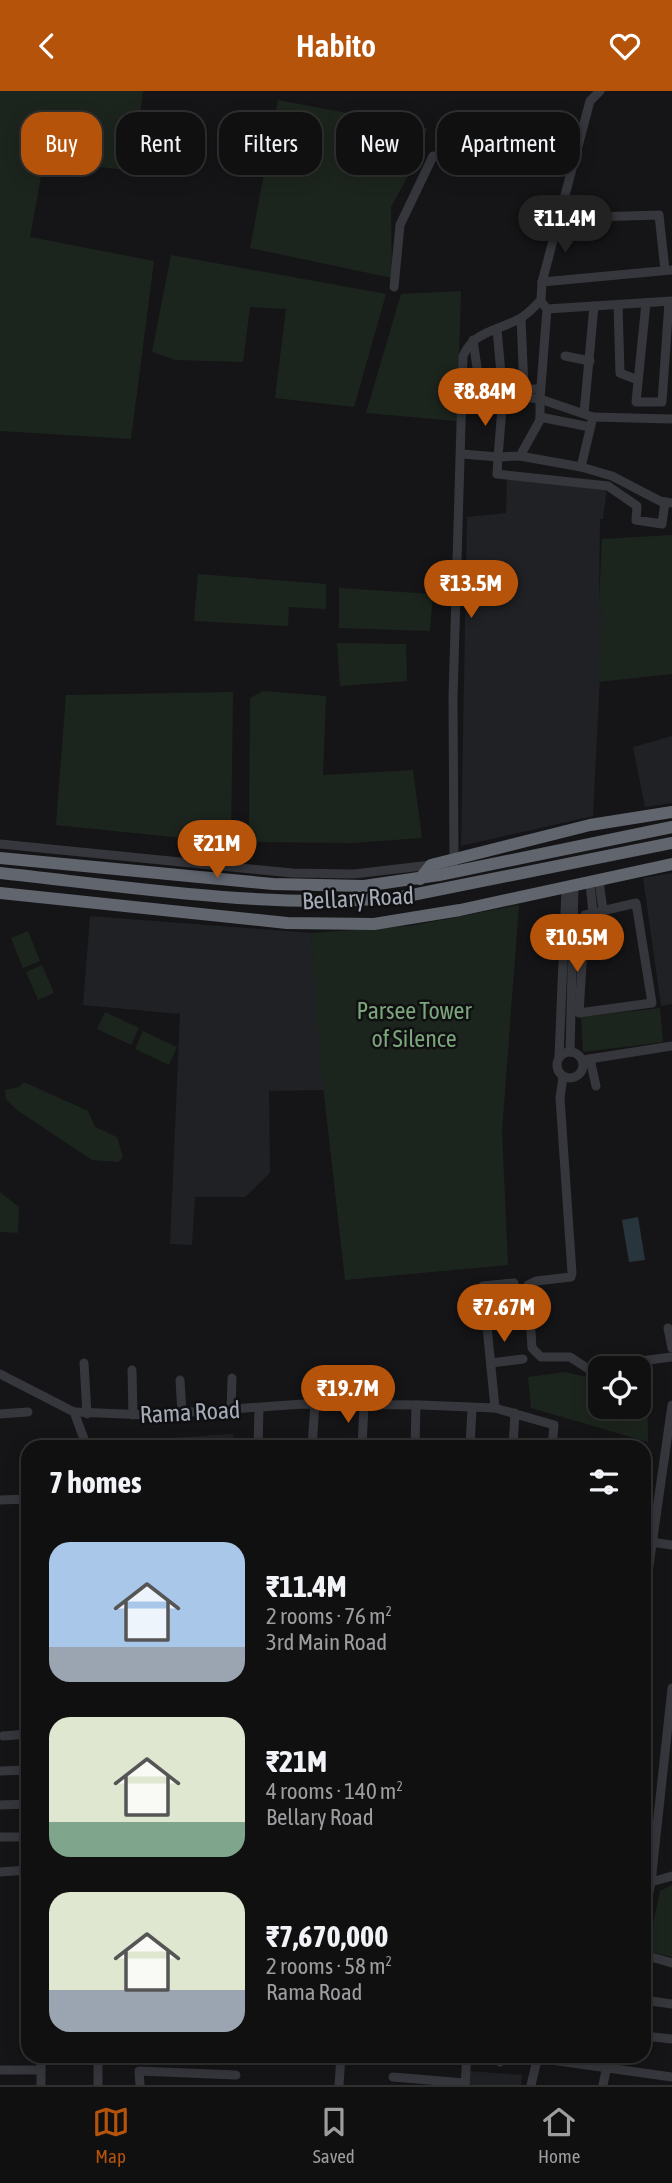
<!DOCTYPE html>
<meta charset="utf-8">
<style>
body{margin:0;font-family:"Asap Condensed",sans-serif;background:#19191a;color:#f1f3f6;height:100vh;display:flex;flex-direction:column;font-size:26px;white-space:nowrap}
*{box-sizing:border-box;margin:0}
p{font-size:23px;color:#9c9d9f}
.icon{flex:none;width:38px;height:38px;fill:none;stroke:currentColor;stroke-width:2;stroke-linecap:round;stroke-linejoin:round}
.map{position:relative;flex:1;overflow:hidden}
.sheet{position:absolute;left:21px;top:1349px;width:630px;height:623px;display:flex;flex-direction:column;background:#101011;border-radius:21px;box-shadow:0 4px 18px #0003,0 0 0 2px #303031}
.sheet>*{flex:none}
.guide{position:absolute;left:21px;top:21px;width:630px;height:63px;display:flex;gap:14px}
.controls{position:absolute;left:588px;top:1265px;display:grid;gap:14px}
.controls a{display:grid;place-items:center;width:63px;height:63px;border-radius:14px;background:#101011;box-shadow:0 4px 18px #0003,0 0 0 2px #303031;font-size:35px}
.price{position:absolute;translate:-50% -60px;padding:0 16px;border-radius:24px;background:#b45309;color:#fff;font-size:23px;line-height:46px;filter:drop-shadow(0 2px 4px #0008)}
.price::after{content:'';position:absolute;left:50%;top:42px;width:21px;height:16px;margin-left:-10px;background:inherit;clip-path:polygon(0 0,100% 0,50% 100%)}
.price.active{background:#222;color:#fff}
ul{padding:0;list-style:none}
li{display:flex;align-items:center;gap:21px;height:175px;padding:0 28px}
li span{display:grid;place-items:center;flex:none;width:196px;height:140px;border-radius:21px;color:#555}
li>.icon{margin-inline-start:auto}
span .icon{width:84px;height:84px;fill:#fffc;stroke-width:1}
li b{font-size:30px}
h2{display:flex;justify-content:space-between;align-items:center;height:84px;padding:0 28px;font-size:30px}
.pill{padding:0 24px;border-radius:21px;background:#101011;box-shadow:0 4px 18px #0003,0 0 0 2px #303031;font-size:24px;line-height:63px}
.pill.active{background:#b45309;color:#fff}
header{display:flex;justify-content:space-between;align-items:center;height:91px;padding:0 28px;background:#b45309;color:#fff;font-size:32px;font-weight:600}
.menu{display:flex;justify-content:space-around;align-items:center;height:98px;border-top:2px solid #303031;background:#101011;font-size:19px;color:#9c9d9f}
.menu a{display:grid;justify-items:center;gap:4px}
.menu .active{color:#b45309}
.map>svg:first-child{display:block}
.built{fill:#202124}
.green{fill:#1c251d}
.water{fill:#29353c}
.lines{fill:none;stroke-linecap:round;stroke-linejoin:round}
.minor{stroke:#35373c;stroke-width:9}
.highway{stroke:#61656e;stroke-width:12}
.labels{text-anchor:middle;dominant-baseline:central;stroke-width:5;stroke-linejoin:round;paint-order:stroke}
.street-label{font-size:24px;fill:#a5acb8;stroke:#101012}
.park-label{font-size:24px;fill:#7ba57a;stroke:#101012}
</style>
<header><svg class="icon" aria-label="back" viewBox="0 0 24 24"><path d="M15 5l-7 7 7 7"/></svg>Habito<svg class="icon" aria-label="heart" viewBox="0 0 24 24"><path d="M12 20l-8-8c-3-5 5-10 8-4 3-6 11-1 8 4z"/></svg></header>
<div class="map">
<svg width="672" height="1994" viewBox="0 0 672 1994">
<rect width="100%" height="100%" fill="#151517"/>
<g class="built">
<path d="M 507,386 L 607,396 L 603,428 L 600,428 L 599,510 L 603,525 L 593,725 L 461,755 L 467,426 L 506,422 Z"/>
<path d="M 672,645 L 672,712 L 645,716 L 633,656 Z"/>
<path d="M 672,782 L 672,913 L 661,915 L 643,787 Z"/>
<path d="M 90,825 L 311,842 L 324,999 L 269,1000 L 270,1082 L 245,1106 L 195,1106 L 192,1154 L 170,1153 L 180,923 L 83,914 Z"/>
<path d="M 233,1343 L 233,1356 L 92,1356 L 91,1352 Z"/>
<path d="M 469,1980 L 522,1984 L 521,1994 L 468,1994 Z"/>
</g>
<g class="green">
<path d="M 0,0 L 143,0 L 133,80 L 44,69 L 30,146 L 154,170 L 131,348 L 0,340 Z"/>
<path d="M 278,9 L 427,37 L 422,60 L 391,116 L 392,187 L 250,157 Z"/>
<path d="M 171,164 L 386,203 L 354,316 L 275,307 L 286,218 L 250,216 L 243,271 L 175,269 L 152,261 Z"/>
<path d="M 461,200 L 457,330 L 366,322 L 401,203 Z"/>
<path d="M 672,444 L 672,583 L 598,591 L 603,525 L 599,510 L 602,448 Z"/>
<path d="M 198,483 L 326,493 L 326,518 L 289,516 L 288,535 L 194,530 Z"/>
<path d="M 339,497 L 433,503 L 430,540 L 339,537 Z"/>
<path d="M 337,552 L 406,553 L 407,590 L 340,595 Z"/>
<path d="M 263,600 L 326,605 L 323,684 L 413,679 L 422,747 L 353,752 L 249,751 L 250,607 Z"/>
<path d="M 233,601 L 231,752 L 56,734 L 66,604 Z"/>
<path d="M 519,814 L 502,1040 L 508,1174 L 345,1189 L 321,977 L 311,842 L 410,835 Z"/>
<path d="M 28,840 L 40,870 L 23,877 L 11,847 Z"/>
<path d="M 42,874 L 54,902 L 38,909 L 26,881 Z"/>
<path d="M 660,917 L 663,951 L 583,961 L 581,926 Z"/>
<path d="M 105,921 L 139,937 L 131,954 L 97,938 Z"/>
<path d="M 143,940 L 177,956 L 169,974 L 135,958 Z"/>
<path d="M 24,991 L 88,1020 L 95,1036 L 117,1046 L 123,1066 L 118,1071 L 92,1069 L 17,1019 L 6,1008 L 5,999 L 19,996 Z"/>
<path d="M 0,1101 L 19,1116 L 18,1142 L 0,1141 Z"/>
<path d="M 565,1281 L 600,1289 L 600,1316 L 639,1316 L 639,1284 L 647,1283 L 648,1351 L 531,1317 L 528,1286 Z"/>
<path d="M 672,1794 L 672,1866 L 647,1860 L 660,1800 Z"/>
</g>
<path class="water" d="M 638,1126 L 645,1169 L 629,1171 L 622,1129 Z"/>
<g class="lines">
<g class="minor">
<path d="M 560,127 L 659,124 L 665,179"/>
<path d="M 542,191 L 672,179"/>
<path d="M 394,196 L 400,134 L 433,65"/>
<path d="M 646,212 L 636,311 L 662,311 L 669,211"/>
<path d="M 543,213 L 547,218 L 672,210"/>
<path d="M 618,214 L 620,282 L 638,289"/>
<path d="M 547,218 L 540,308 L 593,326 L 581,376 L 612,385 L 660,410 L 672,412"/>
<path d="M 521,227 L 524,298 L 540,298"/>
<path d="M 473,249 L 481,304 L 503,305 L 497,238"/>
<path d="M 565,265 L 590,270"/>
<path d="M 524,306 L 540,308 L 540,329 L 520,365 L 498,366 L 497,383 L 608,395 L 637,415 L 636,429 L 662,433 L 665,411"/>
<path d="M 584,322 L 594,215"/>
<path d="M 540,326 L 590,336"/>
<path d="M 593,326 L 672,328"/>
<path d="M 462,363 L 498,366 L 503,305 L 524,306 L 524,298"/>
<path d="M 520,365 L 581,376"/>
<path d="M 0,753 L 292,782 L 354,783 L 431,774"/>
<path d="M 454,773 L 453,606 L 463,265 C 474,240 497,240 519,228 C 527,224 534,216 541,209 L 542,191 L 590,10 L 600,0"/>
<path d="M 599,790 L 603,819"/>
<path d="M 590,792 L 593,822"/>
<path d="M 636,812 L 652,912 L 579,922 L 585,824 Z"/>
<circle cx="570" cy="974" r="13"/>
<path d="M 570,961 L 574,796"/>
<path d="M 559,966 L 566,798"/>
<path d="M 590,968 L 596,995"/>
<path d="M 583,969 L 672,955"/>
<path d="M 563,986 L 560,1007 L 572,1182 L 571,1186 L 536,1190 L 528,1194 L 532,1257 L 541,1266 L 570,1266 L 587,1277 L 672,1266"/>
<path d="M 487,1229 L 520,1226"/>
<path d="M 668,1237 L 672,1257"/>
<path d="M 84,1272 L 87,1323"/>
<path d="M 491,1272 L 523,1268"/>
<path d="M 132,1279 L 133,1324"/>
<path d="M 0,1283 L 74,1321 L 87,1356"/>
<path d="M 180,1289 L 182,1322"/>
<path d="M 495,1317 L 483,1195 L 514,1192"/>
<path d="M 231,1319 L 232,1287"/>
<path d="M 74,1321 L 149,1324 L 303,1313 L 421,1314 L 495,1317 L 554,1334 L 552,1356"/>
<path d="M 0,1323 L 28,1321"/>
<path d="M 258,1356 L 259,1317"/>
<path d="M 312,1356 L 315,1313"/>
<path d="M 362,1356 L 364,1314"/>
<path d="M 415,1356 L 416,1314"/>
<path d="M 470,1356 L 472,1317"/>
<path d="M 513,1356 L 515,1322"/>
<path d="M 0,1409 L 28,1408"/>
<path d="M 644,1450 L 672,1454"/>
<path d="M 644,1509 L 672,1314"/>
<path d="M 3,1645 L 28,1643"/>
<path d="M 0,1680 L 28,1679"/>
<path d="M 0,1714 L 28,1713"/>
<path d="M 0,1746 L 28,1746"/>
<path d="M 26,1779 L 28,1805"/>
<path d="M 0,1781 L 28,1779"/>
<path d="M 644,1791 L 651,1791 L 672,1597"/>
<path d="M 644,1828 L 651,1791 L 672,1785"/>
<path d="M 644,1864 L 672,1872"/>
<path d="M 644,1909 L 672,1913"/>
<path d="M 644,1945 L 672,1948"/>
<path d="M 41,1965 L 41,1994"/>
<path d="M 360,1965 L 391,1967"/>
<path d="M 537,1967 L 672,1986"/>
<path d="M 500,1971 L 501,1965"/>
<path d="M 0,1979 L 41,1979"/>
<path d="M 393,1986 L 465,1992"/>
<path d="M 98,1994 L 98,1965"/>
<path d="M 140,1994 L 139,1980 L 236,1984"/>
<path d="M 339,1994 L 341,1965"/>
<path d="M 465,1994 L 467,1965"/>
<path d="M 531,1994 L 538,1965"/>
<path d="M 603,1994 L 609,1965"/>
</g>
<g class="highway">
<path d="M 0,767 L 273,793 L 364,795 L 439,784 L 672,736"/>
<path d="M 0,782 C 130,796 272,819 402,806 L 672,752"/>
<path d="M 420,788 L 431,774 L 590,734 L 672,721"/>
<path d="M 0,802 L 287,832 L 374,833 L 460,819 L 672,773"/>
</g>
</g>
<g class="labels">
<g class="street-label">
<text transform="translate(358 807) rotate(-3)">Bellary Road</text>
<text transform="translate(190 1321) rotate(-3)">Rama Road</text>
</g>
<g class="park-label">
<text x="414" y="919">Parsee Tower<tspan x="414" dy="28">of Silence</tspan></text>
</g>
</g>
</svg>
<div class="controls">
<a><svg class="icon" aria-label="locate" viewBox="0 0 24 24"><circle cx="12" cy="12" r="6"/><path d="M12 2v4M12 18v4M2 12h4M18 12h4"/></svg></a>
</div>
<b class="price active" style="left:565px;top:164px">₹11.4M</b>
<b class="price" style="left:485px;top:337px">₹8.84M</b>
<b class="price" style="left:471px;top:529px">₹13.5M</b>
<b class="price" style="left:217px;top:789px">₹21M</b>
<b class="price" style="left:577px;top:883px">₹10.5M</b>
<b class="price" style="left:504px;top:1253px">₹7.67M</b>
<b class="price" style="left:348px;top:1334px">₹19.7M</b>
<div class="guide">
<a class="pill active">Buy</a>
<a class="pill">Rent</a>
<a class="pill">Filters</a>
<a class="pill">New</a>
<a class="pill">Apartment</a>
</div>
<section class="sheet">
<h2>7 homes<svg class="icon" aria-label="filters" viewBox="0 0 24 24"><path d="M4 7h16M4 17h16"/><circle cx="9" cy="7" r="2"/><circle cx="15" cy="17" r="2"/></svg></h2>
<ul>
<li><span style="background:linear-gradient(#a9c7e8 75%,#9aa5b1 0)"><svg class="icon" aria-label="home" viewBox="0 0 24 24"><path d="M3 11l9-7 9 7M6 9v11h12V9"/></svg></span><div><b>₹11.4M</b><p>2 rooms · 76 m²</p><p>3rd Main Road</p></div></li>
<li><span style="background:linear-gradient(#dfe7d0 75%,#7fa58c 0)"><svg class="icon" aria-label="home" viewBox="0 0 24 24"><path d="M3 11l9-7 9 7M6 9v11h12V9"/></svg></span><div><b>₹21M</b><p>4 rooms · 140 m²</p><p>Bellary Road</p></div></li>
<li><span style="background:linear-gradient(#dfe7d0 70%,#9aa5b1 0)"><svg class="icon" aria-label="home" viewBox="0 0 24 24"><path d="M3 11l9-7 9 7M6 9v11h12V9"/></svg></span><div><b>₹7,670,000</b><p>2 rooms · 58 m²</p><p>Rama Road</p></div></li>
</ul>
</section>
</div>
<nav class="menu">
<a class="active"><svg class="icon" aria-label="map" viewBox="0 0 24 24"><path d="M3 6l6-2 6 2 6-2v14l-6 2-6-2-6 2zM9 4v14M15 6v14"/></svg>Map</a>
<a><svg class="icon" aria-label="saved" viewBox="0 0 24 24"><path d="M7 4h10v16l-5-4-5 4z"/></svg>Saved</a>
<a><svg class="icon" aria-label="home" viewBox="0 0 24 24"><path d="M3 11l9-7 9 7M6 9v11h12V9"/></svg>Home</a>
</nav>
